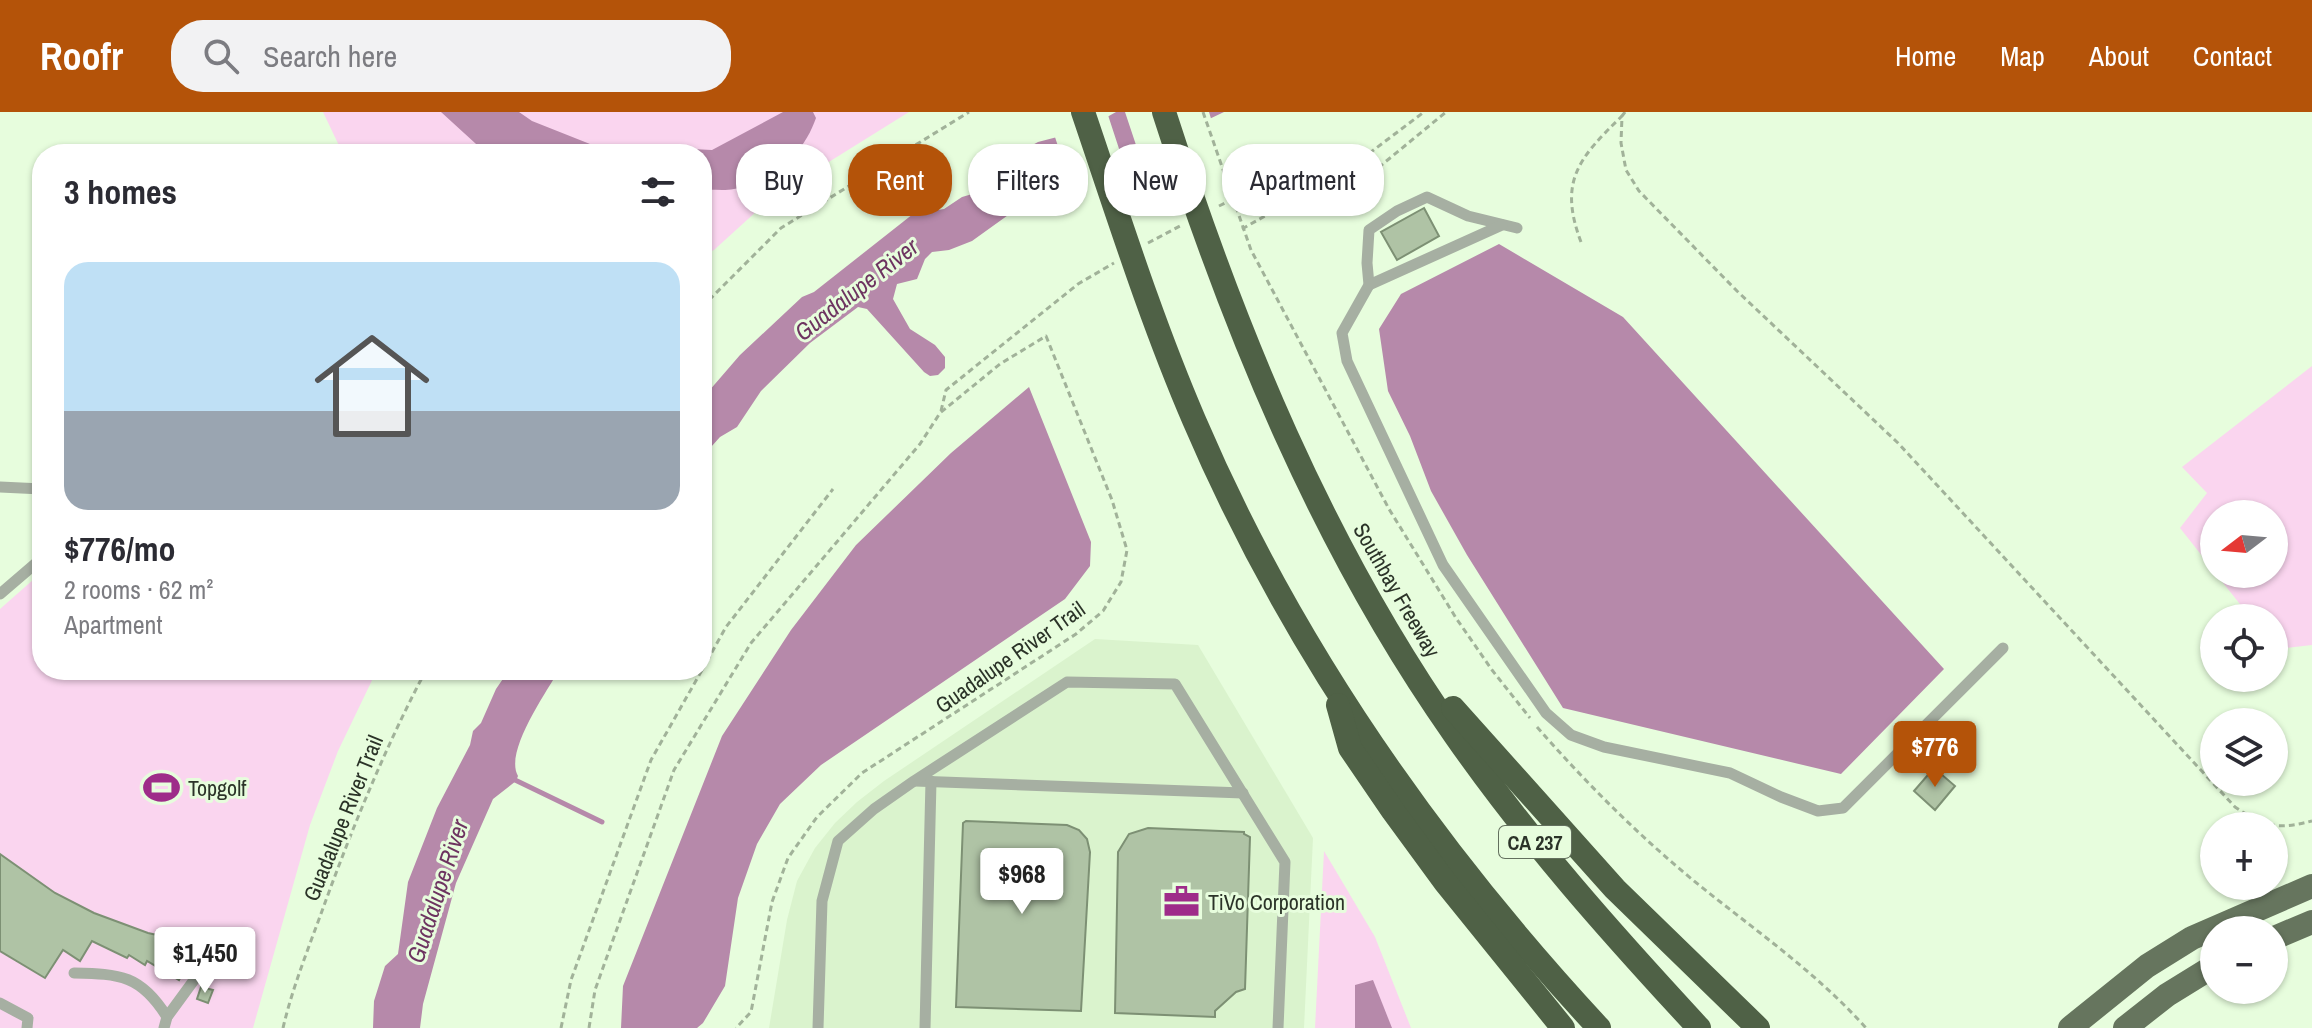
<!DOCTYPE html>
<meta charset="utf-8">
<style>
body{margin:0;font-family:"Archivo Narrow",sans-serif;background:#f2f2f3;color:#2b2b33;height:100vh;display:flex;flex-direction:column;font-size:30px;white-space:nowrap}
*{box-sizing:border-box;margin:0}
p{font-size:26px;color:#7c7c81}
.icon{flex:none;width:44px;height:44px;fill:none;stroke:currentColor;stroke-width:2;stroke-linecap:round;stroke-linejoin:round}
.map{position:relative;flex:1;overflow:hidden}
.drawer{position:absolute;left:32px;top:32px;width:680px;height:536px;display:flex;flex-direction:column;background:#fff;border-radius:32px;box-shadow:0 2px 6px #0004}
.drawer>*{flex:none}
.guide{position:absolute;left:736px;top:32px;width:760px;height:72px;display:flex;gap:16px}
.needle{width:52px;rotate:254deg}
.fabs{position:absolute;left:2200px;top:388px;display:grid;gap:16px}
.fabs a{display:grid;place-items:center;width:88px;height:88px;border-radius:50%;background:#fff;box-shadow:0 2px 6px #0004;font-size:40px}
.price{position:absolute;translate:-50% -68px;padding:0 18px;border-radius:8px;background:#fff;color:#222;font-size:26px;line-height:52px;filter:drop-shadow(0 2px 4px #0008)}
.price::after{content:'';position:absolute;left:50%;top:48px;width:24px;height:18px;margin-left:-12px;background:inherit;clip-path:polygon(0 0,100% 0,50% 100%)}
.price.active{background:#b45309;color:#fff}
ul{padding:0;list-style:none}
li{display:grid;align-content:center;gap:16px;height:424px;padding:0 32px}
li+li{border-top:2px solid #e1e1e2}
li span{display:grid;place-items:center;height:248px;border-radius:24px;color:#555}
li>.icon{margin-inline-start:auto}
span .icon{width:144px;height:144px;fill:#fffc;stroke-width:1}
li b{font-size:34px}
h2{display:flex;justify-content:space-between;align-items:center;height:96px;padding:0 32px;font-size:34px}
.pill{padding:0 28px;border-radius:32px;background:#fff;box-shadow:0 2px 6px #0004;font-size:28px;line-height:72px}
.pill.active{background:#b45309;color:#fff}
header{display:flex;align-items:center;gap:48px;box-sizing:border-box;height:112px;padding:0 40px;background:#b45309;color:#fff}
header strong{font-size:38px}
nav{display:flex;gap:44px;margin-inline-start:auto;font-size:28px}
.search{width:560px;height:72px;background:#f2f2f3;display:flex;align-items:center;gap:20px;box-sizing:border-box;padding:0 28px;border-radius:32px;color:#7c7c81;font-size:30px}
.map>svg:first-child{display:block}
.built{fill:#daf3cd}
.green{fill:#fad5ef}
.water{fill:#b689aa}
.pier{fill:#e7fddd}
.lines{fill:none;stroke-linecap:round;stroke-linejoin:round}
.stream{stroke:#b689aa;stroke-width:5}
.building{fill:#afc3a5;stroke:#7d9074;stroke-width:2}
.path{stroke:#a1b299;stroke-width:3;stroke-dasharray:6 4;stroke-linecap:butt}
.lane{stroke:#a6afa2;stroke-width:11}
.primary{stroke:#66755e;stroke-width:24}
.highway{stroke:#4f6146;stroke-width:24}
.labels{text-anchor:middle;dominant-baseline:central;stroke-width:6;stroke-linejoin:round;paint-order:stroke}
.shield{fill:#e7fddd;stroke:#63705e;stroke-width:2}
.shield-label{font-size:20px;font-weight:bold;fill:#2b3328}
.street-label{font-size:22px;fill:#2b3328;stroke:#e7fddd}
.poi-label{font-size:22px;fill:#2b3328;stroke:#e7fddd;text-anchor:start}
.water-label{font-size:24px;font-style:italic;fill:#6d3460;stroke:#e7fddd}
</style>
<header>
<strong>Roofr</strong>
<div class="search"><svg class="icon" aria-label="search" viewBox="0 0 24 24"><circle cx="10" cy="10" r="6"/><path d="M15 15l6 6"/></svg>Search here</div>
<nav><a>Home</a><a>Map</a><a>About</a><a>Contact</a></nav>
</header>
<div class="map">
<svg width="2312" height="916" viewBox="0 0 2312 916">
<rect width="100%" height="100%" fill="#e7fddd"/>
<path class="built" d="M 1095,527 L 1198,533 L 1313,726 L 1304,916 L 769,916 L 787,808 L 797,769 L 815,736 L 835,711 L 857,690 L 884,669 Z"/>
<g class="green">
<path d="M 323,0 L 909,0 L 771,86 L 714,138 L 702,143 L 702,42 L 343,42 Z"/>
<path d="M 2312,254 L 2312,533 L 2276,537 L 2274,535 L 2274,506 L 2251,506 L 2216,462 L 2274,462 L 2274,402 L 2214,402 L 2214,459 L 2180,416 L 2207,381 L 2182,355 Z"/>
<path d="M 42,460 L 42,558 L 377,558 L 338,639 L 310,713 L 253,916 L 0,916 L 0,497 Z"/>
<path d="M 1324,739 L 1375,825 L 1411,916 L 1315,916 Z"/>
</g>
<g class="water">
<path d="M 441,0 L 519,0 L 532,9 L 590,32 L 712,38 L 783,0 L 813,0 L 816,6 C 803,43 773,70 734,77 C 724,79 712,77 702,78 L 702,42 L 487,42 Z"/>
<path d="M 1116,0 L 1224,0 L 1011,101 L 972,129 L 949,138 L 932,140 L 925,147 L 917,167 L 897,172 L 893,187 L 910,217 L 935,233 L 945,245 L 945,256 L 938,263 L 930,264 L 924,260 L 867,197 L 858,195 L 810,231 L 761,279 L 737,315 L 720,325 L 702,345 L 702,287 L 740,243 L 802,185 L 814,180 L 913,102 L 944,97 L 962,85 L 986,78 L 989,74 L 987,58 L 1038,30 L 1084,18 Z"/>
<path d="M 1499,132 L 1623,205 L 1944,557 L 1841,662 L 1563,596 L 1467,443 L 1431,379 L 1410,324 L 1388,279 L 1379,217 L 1401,182 Z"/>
<path d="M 1029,275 L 1091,430 L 1090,454 L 1065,487 L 821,653 L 780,692 L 757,732 L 738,786 L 725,874 L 703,911 L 697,916 L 621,916 L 623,874 L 722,624 L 791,518 L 856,433 L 951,341 Z"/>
<path d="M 509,558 L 559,558 C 546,581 504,640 518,664 L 516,669 L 493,687 L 456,771 L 423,892 L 420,916 L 373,916 L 374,889 L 385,854 L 398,842 L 408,770 L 437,696 L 470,633 L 473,619 L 481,611 L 496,577 Z"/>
<path d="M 1373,868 L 1392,916 L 1355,916 L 1355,873 Z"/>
</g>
<g class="pier">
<path d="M 1107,0 L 1124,52 L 1072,77 L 1054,22 L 1082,14 Z"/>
<path d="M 1125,0 L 1209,0 L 1212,10 L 1140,45 Z"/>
</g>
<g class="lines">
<path class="stream" d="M 513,667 L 602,710"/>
</g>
<g class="building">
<path d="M 1424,96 L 1439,124 L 1397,148 L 1381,120 Z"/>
<path d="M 1934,656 L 1955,674 L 1935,698 L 1914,679 Z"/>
<path d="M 966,709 L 1067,713 L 1079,718 L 1087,727 L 1090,740 L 1081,899 L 956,895 L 963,711 Z"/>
<path d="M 1148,716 L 1244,720 L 1244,722 L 1250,725 L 1245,877 L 1236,880 L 1215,899 L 1215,905 L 1115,901 L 1118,740 L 1129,722 Z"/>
<path d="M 0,742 L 55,781 L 94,801 L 148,821 L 189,830 L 183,860 L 179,868 L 147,849 L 145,853 L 129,843 L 127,846 L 92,829 L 80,849 L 63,838 L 45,866 L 0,839 Z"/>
<path d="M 201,875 L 213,878 L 208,891 L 197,887 Z"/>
</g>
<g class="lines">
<g class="path">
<path d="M 1203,0 L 1251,138 L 1389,397 L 1456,506 L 1492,558 L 1530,606"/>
<path d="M 1625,0 L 1622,4 L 1621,31 L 1626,58 L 1639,79 L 1737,179 L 1898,331 L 2235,695 C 2265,715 2277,718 2312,709"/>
<path d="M 1219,94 L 1253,77 L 1363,46 L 1424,0"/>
<path d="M 1242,117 L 1272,100 L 1373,60 L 1446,0"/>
<path d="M 1581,130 C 1558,69 1579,46 1622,4"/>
<path d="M 1148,131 L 1180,114"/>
<path d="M 702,195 L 781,116 L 969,0"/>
<path d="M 941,299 L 946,278 L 1078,172 L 1114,151"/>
<path d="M 702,558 L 726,515 L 833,377"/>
<path d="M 1537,615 C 1587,672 1640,725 1699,773 C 1756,819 1817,861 1866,916"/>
<path d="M 283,916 C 293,873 311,830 326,788 C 355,709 387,632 426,558"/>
<path d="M 561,916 L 571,868 L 651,648 L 702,558"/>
<path d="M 589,916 L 595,878 L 674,658 L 751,531 L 920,332 L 940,301 L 1000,252 L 1046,224 L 1112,388 L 1127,438 L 1121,470 L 1103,499 L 1076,522 L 862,661 L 817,705 L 788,746 L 772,790 L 751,900 L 736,916"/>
</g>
<g class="lane">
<path d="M 1517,116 L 1468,104 L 1427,85 L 1397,99 L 1369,118 L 1367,151 L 1369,173 L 1342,221 L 1347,249 L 1443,453 L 1546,601 L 1571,623 L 1604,635 L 1730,661 L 1781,685 L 1818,699 L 1843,696 L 2003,536"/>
<path d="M 1369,173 L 1502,113"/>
<path d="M 0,375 L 42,377"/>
<path d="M 0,482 L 42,446"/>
<path d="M 915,669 L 1243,681"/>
<path d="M 74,861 C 120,862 141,863 167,905"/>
<path d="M 0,891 L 28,906 L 27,916"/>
<path d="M 164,916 L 167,905 L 197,864 L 202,833"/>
<path d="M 818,916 L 822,789 L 838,729 L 874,697 L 914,669 L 1067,570 L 1175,572 L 1285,750 L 1278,916"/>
<path d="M 925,916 L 931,669"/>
</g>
<g class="primary">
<path d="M 2274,826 L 2312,810"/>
<path d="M 2070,916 L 2147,854 L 2192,826 L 2312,774"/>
<path d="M 2125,916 L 2167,883 L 2214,854"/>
</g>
<g class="highway">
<path d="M 1083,0 C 1118,103 1151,208 1194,308 C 1290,533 1433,737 1599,916"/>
<path d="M 1164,0 C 1234,218 1322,434 1455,623 C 1528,728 1612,822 1699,916"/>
<path d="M 1338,593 L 1350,636 L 1393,699 L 1445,770 L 1563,916"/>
<path d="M 1453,596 L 1615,777 L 1758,916"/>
</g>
</g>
<defs>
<symbol id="stadium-bare" viewBox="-9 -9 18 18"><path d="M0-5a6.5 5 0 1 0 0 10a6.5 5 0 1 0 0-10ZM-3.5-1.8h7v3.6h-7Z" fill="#9e2c89" stroke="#e7fddd" stroke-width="2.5" paint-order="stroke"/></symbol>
<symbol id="office-bare" viewBox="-9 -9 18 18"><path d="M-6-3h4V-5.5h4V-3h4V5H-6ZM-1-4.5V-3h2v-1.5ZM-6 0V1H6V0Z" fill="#9e2c89" stroke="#e7fddd" stroke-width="2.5" paint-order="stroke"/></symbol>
</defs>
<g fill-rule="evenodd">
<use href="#stadium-bare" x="136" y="650" width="51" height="51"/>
<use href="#office-bare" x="1156" y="764" width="51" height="51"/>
</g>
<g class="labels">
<rect class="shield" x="1499" y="714" width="72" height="32" rx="6"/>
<g class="shield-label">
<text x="1535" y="730">CA 237</text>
</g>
<g class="street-label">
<text transform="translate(1397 478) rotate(60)">Southbay Freeway</text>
<text transform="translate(1010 545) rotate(-35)">Guadalupe River Trail</text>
<text transform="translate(343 706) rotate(-68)">Guadalupe River Trail</text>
</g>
<g class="poi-label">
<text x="188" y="676">Topgolf</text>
<text x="1208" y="790">TiVo Corporation</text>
</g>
<g class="water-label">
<text transform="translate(856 177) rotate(-38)">Guadalupe River</text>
<text transform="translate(437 779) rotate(-72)">Guadalupe River</text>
</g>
</g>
</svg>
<div class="fabs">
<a><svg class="needle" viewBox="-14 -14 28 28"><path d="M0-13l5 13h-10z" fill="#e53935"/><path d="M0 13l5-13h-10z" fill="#7c7c81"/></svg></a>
<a><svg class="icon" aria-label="locate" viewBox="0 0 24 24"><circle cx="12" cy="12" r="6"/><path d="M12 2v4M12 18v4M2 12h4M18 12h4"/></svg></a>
<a><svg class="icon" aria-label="layers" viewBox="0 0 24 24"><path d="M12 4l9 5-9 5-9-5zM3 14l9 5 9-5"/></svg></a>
<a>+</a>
<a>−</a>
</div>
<b class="price active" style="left:1935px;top:677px">$776</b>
<b class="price" style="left:1022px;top:804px">$968</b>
<b class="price" style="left:205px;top:883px">$1,450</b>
<div class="guide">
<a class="pill">Buy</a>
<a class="pill active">Rent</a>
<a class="pill">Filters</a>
<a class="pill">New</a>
<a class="pill">Apartment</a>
</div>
<section class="drawer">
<h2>3 homes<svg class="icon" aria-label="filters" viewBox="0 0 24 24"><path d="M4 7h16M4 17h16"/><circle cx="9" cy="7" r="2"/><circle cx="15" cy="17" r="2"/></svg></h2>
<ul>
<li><span style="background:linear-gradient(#bfe0f5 60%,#9aa5b1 0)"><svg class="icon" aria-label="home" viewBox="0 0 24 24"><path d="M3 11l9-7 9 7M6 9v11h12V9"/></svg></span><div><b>$776/mo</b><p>2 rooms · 62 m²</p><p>Apartment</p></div></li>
</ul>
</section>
</div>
